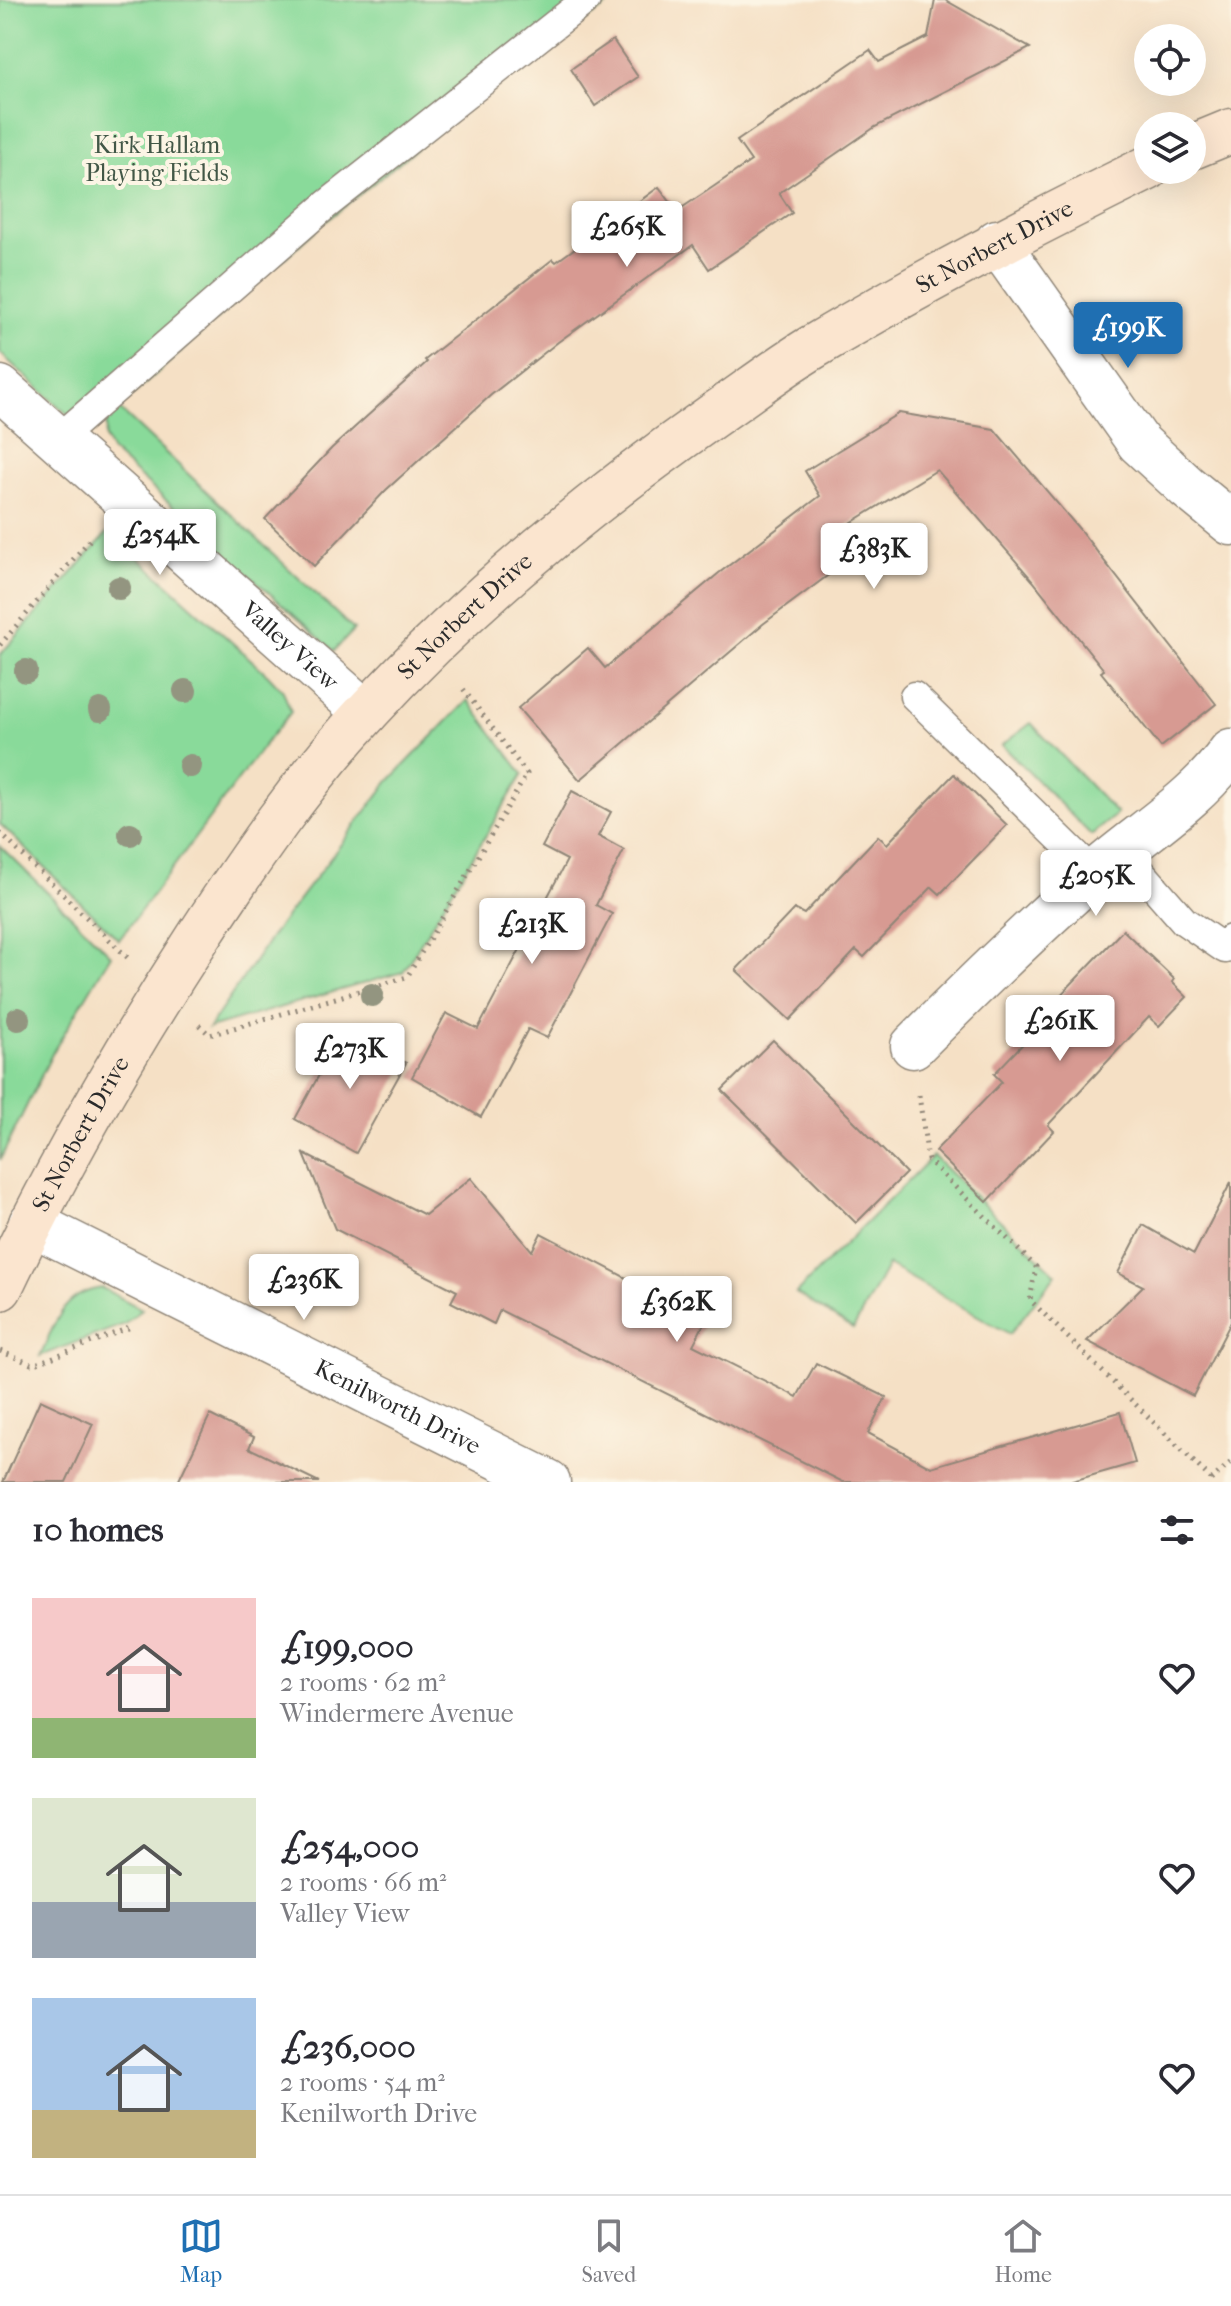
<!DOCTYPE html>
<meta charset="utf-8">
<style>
body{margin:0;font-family:"IM FELL French Canon",serif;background:#f2f2f3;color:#2b2b33;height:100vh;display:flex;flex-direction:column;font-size:30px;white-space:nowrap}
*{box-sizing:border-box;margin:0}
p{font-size:26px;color:#7c7c81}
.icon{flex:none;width:44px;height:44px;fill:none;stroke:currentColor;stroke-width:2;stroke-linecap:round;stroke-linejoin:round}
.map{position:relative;height:1482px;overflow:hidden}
.details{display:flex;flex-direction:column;background:#fff;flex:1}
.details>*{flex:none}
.tools{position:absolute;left:1134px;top:24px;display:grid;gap:16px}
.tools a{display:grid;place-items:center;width:72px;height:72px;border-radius:50%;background:#fff;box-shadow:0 8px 32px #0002;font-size:40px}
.price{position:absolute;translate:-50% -68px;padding:0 18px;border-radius:8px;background:#fff;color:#222;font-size:26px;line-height:52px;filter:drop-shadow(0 2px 4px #0008)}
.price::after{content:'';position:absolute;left:50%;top:48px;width:24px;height:18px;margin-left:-12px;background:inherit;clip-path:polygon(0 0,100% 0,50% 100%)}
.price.active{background:#1f6fb2;color:#fff}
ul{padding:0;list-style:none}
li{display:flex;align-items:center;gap:24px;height:200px;padding:0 32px}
li span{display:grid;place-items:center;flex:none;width:224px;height:160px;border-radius:0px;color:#555}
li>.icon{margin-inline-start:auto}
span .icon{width:96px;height:96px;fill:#fffc;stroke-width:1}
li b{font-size:34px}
h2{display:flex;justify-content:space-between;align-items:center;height:96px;padding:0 32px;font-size:34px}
.menu{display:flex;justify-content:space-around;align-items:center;height:112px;border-top:2px solid #e1e1e2;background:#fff;font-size:22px;color:#7c7c81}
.menu a{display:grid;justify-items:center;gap:4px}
.menu .active{color:#1f6fb2}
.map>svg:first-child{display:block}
.green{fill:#89da9a;stroke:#5a8262;stroke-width:2}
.building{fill:#d79a92}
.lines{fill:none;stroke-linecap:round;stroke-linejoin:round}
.lane-casing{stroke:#908678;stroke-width:31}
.street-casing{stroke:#908678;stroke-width:47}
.secondary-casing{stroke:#908678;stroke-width:47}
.path{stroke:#908678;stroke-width:5;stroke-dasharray:2 6;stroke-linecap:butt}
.lane{stroke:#fff;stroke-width:28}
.street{stroke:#fff;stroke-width:44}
.secondary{stroke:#fbe5cf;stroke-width:44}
.tree{fill:#939580}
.labels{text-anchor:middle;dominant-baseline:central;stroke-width:8;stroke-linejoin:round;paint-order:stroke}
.park-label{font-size:24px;fill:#425747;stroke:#fcf5e5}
.street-label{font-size:24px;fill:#2b2b2b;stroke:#fcf5e5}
</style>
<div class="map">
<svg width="1231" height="1482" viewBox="0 0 1231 1482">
<rect width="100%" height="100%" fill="#fcf5e5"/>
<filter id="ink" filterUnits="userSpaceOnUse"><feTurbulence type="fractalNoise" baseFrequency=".0125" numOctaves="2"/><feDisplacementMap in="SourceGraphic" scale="16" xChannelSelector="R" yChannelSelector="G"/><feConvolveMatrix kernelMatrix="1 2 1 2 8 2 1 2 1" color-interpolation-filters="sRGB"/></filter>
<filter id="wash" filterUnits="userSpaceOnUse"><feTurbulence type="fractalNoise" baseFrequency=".006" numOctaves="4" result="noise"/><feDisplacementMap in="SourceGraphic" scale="32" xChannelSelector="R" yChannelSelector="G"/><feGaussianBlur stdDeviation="1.8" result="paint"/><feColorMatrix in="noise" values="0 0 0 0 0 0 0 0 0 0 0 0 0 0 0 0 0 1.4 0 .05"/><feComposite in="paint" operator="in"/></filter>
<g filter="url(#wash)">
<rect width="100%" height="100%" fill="#f5e0c5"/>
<g class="green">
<path d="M 0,0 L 615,0 L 498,83 L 322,224 L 118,408 L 354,630 L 334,651 L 111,451 L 105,438 L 107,419 L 89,434 L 0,353 Z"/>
<path d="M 109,531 L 268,675 L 283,691 L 291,712 L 264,745 L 119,940 L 0,824 L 0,655 Z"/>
<path d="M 468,700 L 523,774 L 403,972 L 209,1028 L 275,931 L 389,781 Z"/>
<path d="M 1031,723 L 1117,814 L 1091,835 L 1002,745 Z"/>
<path d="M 0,846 L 111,955 L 53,1052 L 0,1160 Z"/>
<path d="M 933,1156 L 1056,1274 L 1010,1334 L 888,1265 L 853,1329 L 796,1293 Z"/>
<path d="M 102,1288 L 142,1309 L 125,1324 L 40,1356 C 55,1324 62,1293 102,1288 Z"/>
</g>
<g id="blocks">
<g class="building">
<path d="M 935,0 L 945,0 L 1030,48 L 875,127 L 779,193 L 792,213 L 709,269 L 693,245 L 558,342 L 491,395 L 386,490 L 314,566 L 265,519 L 332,448 L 427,362 L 425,360 L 553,259 L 556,262 L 659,187 L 677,211 L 713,187 L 751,161 L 737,141 L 870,50 L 879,62 L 928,37 Z"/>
<path d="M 613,40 L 638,77 L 595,106 L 571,69 Z"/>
<path d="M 899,413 L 994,429 L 1080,530 L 1216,704 L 1161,747 L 1101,672 L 1104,670 L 1033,581 L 937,470 L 841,529 L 859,552 L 763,624 L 580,780 L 518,708 L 588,648 L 605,668 L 719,573 L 820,496 L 805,471 Z"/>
<path d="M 954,774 L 1007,825 L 940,894 L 932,887 L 864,957 L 856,950 L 790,1020 L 736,970 L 794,909 L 804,914 L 878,836 L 887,844 Z"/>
<path d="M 572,791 L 611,812 L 598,836 L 624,850 L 596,905 L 612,914 L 547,1038 L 528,1029 L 481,1117 L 412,1077 L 446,1013 L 478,1029 L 567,860 L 542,847 Z"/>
<path d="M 1123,930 L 1174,979 L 1172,982 L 1187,997 L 1159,1026 L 1149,1017 L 1048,1125 L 1054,1131 L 987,1202 L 935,1151 L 1002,1082 L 994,1074 L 1061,1004 L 1056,1000 Z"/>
<path d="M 344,1029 L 406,1063 L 356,1153 L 295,1119 Z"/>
<path d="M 773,1040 L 906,1173 L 856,1223 L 722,1090 Z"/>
<path d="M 304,1154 L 425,1215 L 471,1178 L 532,1251 L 541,1233 L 706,1320 L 693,1345 L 797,1397 L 816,1363 L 886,1397 L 868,1433 L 931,1467 L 1120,1412 L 1135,1463 L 1069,1482 L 843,1482 L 500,1310 L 494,1324 L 451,1302 L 457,1291 L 335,1229 Z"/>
<path d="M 1231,1182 L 1231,1322 L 1193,1396 L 1087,1341 L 1143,1286 L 1118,1273 L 1143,1225 L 1194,1254 Z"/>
<path d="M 40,1400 L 93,1424 L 66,1482 L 3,1482 Z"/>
<path d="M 210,1415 L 254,1437 L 249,1448 L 319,1482 L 178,1482 Z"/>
</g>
</g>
</g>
<g filter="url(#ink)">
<use href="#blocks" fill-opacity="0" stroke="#908678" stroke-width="2"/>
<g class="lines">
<defs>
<g id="lane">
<path d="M 58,439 L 326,205 L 586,0"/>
<path d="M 914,696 L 1095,873"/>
<path d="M 1122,850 L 1184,921 L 1225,949 L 1231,939"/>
</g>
<g id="street">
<path d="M 997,242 L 1139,443 L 1187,487 L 1231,523"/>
<path id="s1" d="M 0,388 L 366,713"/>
<path d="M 913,1046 C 972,987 1032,928 1095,873 C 1140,833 1196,801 1231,751"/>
<path id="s2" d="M 31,1223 L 548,1482"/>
</g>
<g id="secondary">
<path d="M 1192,147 L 1231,131"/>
<path id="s3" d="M 0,1288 C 59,1164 124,1051 199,936 C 250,858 303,781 367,712 C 469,601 587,504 711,417 C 745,394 778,368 813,347 C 922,282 1034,224 1148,168"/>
</g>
</defs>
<use href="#lane" class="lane-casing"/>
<use href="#street" class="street-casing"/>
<use href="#secondary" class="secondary-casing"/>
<g class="path">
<path d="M 0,645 L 93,536"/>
<path d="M 0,833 L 128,958"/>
<path d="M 199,1025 L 210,1035 L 407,977 L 527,774 L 461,686"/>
<path d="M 919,1095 L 928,1160 L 1036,1267 L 1030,1300 L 1212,1480"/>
<path d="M 0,1351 L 31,1364 L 38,1363 L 131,1327"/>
<path d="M 1211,1480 L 1231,1462"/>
</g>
<use href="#lane" class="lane"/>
<use href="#street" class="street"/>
<use href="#secondary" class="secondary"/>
</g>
<g class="tree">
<circle cx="119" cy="588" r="12"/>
<circle cx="26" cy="671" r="12"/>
<circle cx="185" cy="691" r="12"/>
<circle cx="100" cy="710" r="12"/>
<circle cx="190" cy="766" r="12"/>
<circle cx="130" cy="834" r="12"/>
<circle cx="372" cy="995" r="12"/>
<circle cx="18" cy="1019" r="12"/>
</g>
</g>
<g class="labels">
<g class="park-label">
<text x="157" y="145">Kirk Hallam<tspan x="157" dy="28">Playing Fields</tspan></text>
</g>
<g class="street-label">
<text stroke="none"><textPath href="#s3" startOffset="1470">St Norbert Drive</textPath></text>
<text stroke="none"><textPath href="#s3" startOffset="822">St Norbert Drive</textPath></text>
<text stroke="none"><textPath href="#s1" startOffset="388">Valley View</textPath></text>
<text stroke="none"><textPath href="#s3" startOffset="174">St Norbert Drive</textPath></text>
<text stroke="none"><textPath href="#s2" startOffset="410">Kenilworth Drive</textPath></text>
</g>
</g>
</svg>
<div class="tools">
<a><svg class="icon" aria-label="locate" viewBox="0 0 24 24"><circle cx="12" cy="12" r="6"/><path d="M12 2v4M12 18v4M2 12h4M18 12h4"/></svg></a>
<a><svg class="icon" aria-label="layers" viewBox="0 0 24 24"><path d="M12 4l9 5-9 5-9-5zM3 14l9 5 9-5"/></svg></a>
</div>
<b class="price" style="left:627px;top:269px">£265K</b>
<b class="price active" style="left:1128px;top:370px">£199K</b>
<b class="price" style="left:160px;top:577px">£254K</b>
<b class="price" style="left:874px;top:591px">£383K</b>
<b class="price" style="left:1096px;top:918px">£205K</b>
<b class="price" style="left:532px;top:966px">£213K</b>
<b class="price" style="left:1060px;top:1063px">£261K</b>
<b class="price" style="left:350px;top:1091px">£273K</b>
<b class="price" style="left:304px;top:1322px">£236K</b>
<b class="price" style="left:677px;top:1344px">£362K</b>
</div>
<section class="details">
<h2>10 homes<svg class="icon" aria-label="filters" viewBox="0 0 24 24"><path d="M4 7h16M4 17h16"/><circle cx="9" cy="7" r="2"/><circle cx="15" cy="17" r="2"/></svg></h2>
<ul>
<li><span style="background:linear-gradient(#f6c9c9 75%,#8fb573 0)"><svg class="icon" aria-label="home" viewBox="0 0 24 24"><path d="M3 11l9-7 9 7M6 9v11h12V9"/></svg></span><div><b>£199,000</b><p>2 rooms · 62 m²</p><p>Windermere Avenue</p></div><svg class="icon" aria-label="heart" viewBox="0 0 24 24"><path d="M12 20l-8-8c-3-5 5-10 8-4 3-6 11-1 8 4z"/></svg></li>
<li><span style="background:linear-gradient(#dfe7d0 65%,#9aa5b1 0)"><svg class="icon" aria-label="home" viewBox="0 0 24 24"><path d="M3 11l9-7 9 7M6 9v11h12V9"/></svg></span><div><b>£254,000</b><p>2 rooms · 66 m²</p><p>Valley View</p></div><svg class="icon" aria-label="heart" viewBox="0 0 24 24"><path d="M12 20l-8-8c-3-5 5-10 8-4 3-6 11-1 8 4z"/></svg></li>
<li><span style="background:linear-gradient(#a9c7e8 70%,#c2b280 0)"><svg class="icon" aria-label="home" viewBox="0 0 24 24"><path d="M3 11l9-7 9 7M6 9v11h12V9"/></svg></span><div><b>£236,000</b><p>2 rooms · 54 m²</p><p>Kenilworth Drive</p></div><svg class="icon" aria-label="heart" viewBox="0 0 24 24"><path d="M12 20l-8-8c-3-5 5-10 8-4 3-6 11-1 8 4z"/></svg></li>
</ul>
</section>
<nav class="menu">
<a class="active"><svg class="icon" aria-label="map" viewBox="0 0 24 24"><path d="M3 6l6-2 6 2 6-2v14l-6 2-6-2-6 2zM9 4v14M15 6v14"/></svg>Map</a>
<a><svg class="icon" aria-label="saved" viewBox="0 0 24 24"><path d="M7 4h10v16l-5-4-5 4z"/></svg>Saved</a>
<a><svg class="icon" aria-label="home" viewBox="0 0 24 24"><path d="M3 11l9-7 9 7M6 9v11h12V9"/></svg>Home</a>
</nav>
